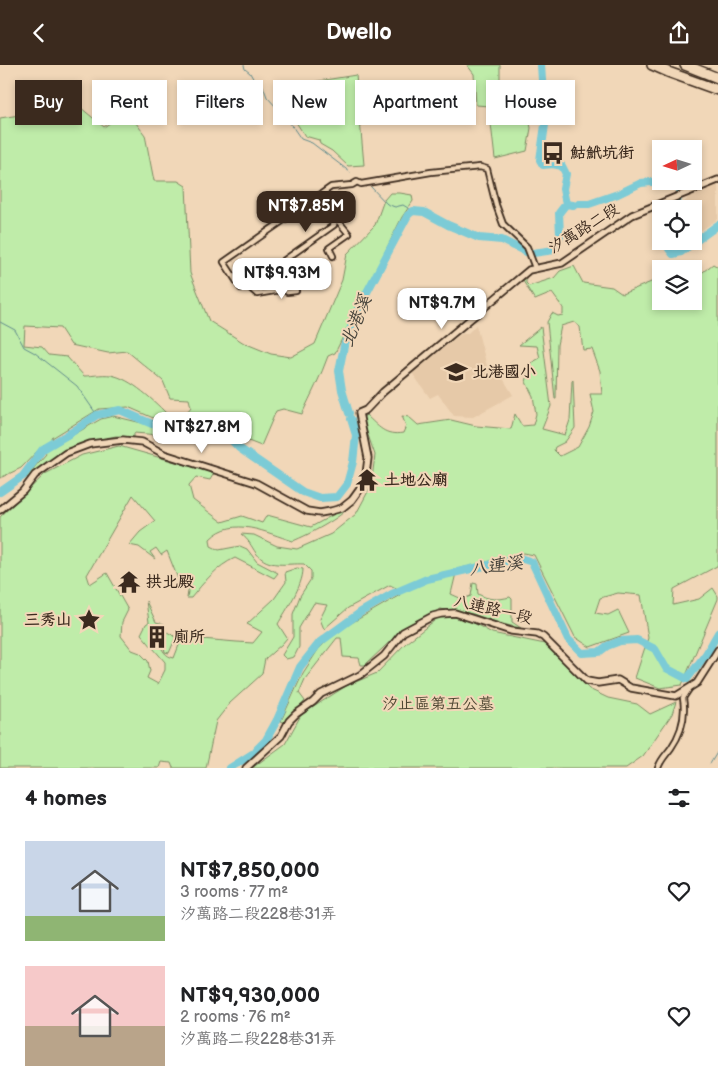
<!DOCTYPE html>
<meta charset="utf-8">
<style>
body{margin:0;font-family:"Balsamiq Sans","LXGW WenKai TC",sans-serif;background:#f2f2f2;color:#202124;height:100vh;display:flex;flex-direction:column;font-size:19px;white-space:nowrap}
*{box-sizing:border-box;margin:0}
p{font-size:16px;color:#757577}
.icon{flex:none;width:28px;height:28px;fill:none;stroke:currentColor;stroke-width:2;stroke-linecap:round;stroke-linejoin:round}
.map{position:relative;height:703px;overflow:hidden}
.drawer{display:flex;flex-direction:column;background:#fff;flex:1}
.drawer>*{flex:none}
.hud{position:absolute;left:15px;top:15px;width:689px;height:45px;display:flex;gap:10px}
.needle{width:32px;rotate:266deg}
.fabs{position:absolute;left:652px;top:75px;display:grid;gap:10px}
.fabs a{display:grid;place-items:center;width:50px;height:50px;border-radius:0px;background:#fff;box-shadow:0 2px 8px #0003;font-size:25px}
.price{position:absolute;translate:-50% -42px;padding:0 11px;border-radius:10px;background:#fff;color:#222;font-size:16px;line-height:32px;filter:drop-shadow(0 1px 2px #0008)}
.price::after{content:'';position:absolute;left:50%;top:30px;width:15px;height:11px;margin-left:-8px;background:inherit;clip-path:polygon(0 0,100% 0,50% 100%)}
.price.selected{background:#3b2a1e;color:#fff}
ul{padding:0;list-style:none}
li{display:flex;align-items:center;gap:15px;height:125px;padding:0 25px}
li span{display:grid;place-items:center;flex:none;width:140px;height:100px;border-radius:0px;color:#555}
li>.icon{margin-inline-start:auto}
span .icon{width:60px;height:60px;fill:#fffc;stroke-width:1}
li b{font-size:21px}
h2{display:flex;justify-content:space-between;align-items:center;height:60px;padding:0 25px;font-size:21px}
.tag{padding:0 18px;border-radius:0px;background:#fff;box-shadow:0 2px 8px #0003;font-size:18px;line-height:45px}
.tag.selected{background:#3b2a1e;color:#fff}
header{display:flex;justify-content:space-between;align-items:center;height:65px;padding:0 25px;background:#3b2a1e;color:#fff;font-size:22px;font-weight:700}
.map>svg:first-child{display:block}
.built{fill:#e6c9a8}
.green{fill:#bfeca9;stroke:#7d8b64}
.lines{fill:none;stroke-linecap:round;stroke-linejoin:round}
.stream{stroke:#618b8c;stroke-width:1}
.river{stroke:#7bcbd6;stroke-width:8}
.minor-casing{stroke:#3b2a1e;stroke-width:8}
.tertiary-casing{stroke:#3b2a1e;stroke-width:9}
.motorway-casing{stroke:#3b2a1e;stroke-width:12}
.minor{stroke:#f1d7b8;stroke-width:4.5}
.tertiary{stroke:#f1d7b8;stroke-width:5.5}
.motorway{stroke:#f1d7b8;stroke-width:9}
.labels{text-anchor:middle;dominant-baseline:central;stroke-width:4;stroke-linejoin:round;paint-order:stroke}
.poi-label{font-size:16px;font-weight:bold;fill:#3b2a1e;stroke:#f1d7b8;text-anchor:start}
.street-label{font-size:16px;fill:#3b2a1e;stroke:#f1d7b8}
.park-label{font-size:16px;fill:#4f4733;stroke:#f1d7b8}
.water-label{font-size:18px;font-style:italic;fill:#45423a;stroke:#f1d7b8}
</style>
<header><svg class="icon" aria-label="back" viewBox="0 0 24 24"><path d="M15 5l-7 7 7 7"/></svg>Dwello<svg class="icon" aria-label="share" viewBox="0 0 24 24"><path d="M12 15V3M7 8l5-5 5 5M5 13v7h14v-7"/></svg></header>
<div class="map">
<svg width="718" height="703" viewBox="0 0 718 703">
<rect width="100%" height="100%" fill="#f1d7b8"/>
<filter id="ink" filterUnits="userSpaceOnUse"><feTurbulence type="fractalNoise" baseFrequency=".02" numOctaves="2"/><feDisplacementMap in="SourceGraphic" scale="10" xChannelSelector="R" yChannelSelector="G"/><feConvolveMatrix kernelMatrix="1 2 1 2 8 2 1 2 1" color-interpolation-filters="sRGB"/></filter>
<g filter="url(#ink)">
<g class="built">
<path d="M 718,119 L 718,154 L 694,170 L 694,144 L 679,144 L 691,129 Z"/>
<path d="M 476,260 L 487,301 L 484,304 L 487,306 L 495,300 L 513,330 L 473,352 L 454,351 L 438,329 L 430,333 L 412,308 L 461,269 L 468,268 Z"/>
</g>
<g class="green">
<path d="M 467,0 L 500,0 L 500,20 L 522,19 L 531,63 L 527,86 L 495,94 L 489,41 L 476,40 L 474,9 Z"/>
<path d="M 356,10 L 364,100 L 348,101 L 332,86 L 320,79 L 319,75 L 305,71 L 294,54 L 306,18 Z"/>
<path d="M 63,28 L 104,62 L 127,46 L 145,70 L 154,116 L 178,116 L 186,121 L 190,208 L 209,256 L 244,278 L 271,289 L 291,292 L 315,279 L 342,215 L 347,189 L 375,160 L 384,135 L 390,128 L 400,128 L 412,130 L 413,136 L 402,152 L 335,288 L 328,291 C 321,311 311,330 302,349 L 283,344 L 276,346 L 261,381 L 238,372 L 227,363 L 186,361 L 184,351 L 191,342 L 189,334 L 170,333 L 163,316 L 127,286 L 108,288 L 71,280 L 60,263 L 25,261 L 24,280 L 42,282 L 49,290 L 67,292 L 84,311 C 93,311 106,308 115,311 C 136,317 158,340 173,355 L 158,355 L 128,342 L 99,344 L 52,373 L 54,381 L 101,354 L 113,351 L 175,366 L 172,371 L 134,368 L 134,372 L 116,371 L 90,376 L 30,413 L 26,412 L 46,389 L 44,379 L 21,403 L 0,413 L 0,53 L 46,46 Z"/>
<path d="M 713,199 L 718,202 L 718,498 L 717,501 L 674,524 L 673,540 L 699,534 L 713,523 L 718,531 L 718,534 L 682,620 L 660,623 L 635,613 L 648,573 L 641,530 L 618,528 L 600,533 L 595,548 L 608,550 L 618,545 L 629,568 L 590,582 L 575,572 L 534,490 L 524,488 L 457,504 L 451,529 L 462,534 L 471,531 L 473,518 L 477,519 L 478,529 C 489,535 498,535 510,532 L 512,534 L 512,557 L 521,563 L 502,559 L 473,549 L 440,544 L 400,567 L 365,600 L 361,600 L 359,593 L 343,592 L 341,573 L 337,573 L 305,614 L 299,628 L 305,636 L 285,658 L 281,656 L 303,608 L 318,585 L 334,568 L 400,530 L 398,524 L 390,520 L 348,543 L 324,564 L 320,554 L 327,540 L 314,538 L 299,563 L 299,582 L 294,592 L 286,594 L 282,590 L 293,572 L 293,549 L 300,531 L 311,514 L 311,506 L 304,499 C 287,498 268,504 256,488 C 251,481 249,475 241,469 L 254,470 L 277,481 L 297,484 L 331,469 L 356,449 L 371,421 L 375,390 L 362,353 L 366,350 C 379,362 385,371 403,368 L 406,361 L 402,351 L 409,352 L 418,360 L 451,355 L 476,361 L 511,364 L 515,349 L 522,361 L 533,360 L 536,349 L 533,331 L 526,317 L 531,298 L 540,293 L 537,281 L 519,280 L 541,262 L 551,341 L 542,364 L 565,370 L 570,355 L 572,316 L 573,315 L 575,363 L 565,377 L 555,382 L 554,385 L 560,391 L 578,382 L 589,362 L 594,347 L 590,329 L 602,329 L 600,306 L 592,284 L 583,285 L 580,262 L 574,257 L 561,261 L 557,280 L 556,334 L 555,334 L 547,257 L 552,248 L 558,251 L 563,250 L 563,243 L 552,228 L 535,235 L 523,216 L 526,214 L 526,218 L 529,221 L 554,213 L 560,206 L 574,201 L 583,218 L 612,222 L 622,229 L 661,213 L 661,236 L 694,236 L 694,214 Z"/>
<path d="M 119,381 L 214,408 L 210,415 L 196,412 L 189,420 L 193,435 L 222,457 L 242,451 L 262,458 L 267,450 L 311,462 L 351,440 C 341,453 308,470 293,476 C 266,468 234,450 210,474 L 211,481 L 219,485 L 240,481 L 247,484 L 257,497 L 278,508 L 274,513 L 235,493 C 217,501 204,517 191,533 L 187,533 L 189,520 L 178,514 L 167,486 L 161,490 L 156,483 L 150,487 L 155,494 L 139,482 L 129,480 L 140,467 L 155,456 L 133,430 L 87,510 L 90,519 L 107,508 L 128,545 L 122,557 L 121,571 L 132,585 L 140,588 L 148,596 L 150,606 L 147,613 L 158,619 L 165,605 L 165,597 L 141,569 L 146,559 L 149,557 L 146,536 L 156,557 L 164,559 L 165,563 L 153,564 L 155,577 L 159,578 C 163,586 165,591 174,593 L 181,575 L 186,573 C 208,574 230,577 253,578 L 262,567 L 247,559 L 274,534 L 286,517 L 285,507 L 297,503 L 303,504 C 303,521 286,545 278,559 L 287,573 L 282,579 L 265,594 L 262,609 L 230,638 L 216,656 L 206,703 L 173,703 L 171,698 L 161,697 L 159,703 L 0,703 L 0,452 L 45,409 L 82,390 Z"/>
<path d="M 439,552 L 455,552 L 470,556 L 492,568 L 545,579 L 589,624 L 608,633 L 637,639 L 650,649 L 676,637 L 672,649 L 643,691 L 626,703 L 252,703 L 285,679 L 301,650 L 346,621 L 377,608 L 406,578 Z"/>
<path d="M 167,567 L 176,572 L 169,588 L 165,587 L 162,574 Z"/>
</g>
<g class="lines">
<g class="stream">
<path d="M 244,0 L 245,4 L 250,8 L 255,17 L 263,21 L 267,32 L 288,55 L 301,74 L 312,78 L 350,107"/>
<path d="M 371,122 L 387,139 L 395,142 L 403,140 L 413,146"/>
<path d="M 0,257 L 15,265 L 24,282 L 35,288 L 77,321 L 97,350"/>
<path d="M 710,699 L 718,686"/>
</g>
<g class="river">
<path d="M 541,0 L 545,60 L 540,95 L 543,100 L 553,99 L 562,101 L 566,109 L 563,124 L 566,139"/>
<path d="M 669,116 L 676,119 L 681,126"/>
<path d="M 579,139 L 589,139 L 618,129 L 641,118 L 661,116"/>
<path d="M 674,144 L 678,134"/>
<path d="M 668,176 L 669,184 L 673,189 L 681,187 L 689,181 L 718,160"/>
<path d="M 533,188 L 554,185 L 560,170 L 559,148 L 566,139 L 573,140"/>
<path d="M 349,348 L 342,325 L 339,306 L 344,281 L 358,244 L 408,150 L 413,146 L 424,147 L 448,160 L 479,173 L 502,175 L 526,187"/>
<path d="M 183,363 L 227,370 L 239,383 L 303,427 L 320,433 L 337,432 L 347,419 L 353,397 L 356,370 L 351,354"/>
<path d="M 0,427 L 23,411 L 43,384 L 72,367 L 97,350 L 120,345 L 152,359 L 179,362"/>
<path d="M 257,684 L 266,675 L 277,655 L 300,602 L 320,577 L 361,547 L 392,529 L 427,514 L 506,496 L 523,494 L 532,497 L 568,574 L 582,588 L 599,587 L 607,581 L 620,576 L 637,575 L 655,584 L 666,603 L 687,614 L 706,589 L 718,568"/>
<path d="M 230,703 L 252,689"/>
</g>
<defs>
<g id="minor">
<path d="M 314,134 L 224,197 L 241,223 L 248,221 L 257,229 L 280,225 L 283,214 L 283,196 L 334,160 L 335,154 L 325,150 L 314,134 L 331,122 L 352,120 L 357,117 L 361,119 L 431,107 L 480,102 L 487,104 L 496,140 L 503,159 L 527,182 L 535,203"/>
<path d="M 333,191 L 329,183 L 349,169 L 339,157 L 335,154"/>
<path d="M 282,218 L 287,227 L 296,226"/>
<path d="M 658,703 C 661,694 666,690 671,683 C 682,667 686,651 683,633 L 689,624"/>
</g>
<g id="tertiary">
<path d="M 0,445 L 23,426 L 35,410 L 66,388 L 90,379 L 123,375 L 142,377 L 164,389 L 256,418 L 307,446 L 320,448 L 331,446 L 342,443 L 352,435 L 365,417 L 368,393 L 359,348 L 366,345 L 383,327 L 529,205 L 562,198 L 632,150 L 718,115"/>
<path d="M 246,703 L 281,671 L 289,656 L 296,649 L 313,637 L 321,629 L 360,610 L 384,591 L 403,567 L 433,551 L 441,549 L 455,548 L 511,566 L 537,569 L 543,572 L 587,616 L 598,618 L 618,615 L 631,623 L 676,631 L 697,618 L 718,585"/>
</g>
<g id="motorway">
<path d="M 652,0 L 668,7 L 718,25"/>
<path d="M 685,0 L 718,13"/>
</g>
</defs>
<use href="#minor" class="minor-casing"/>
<use href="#tertiary" class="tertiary-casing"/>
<use href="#motorway" class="motorway-casing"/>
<use href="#minor" class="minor"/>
<use href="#tertiary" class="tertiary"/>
<use href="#motorway" class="motorway"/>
</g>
</g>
<defs>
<symbol id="bus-bare" viewBox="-9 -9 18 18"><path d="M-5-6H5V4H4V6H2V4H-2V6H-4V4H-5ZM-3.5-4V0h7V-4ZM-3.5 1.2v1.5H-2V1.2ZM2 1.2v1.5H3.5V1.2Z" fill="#3b2a1e" stroke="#f1d7b8" stroke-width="2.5" paint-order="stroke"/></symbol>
<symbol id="school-bare" viewBox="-9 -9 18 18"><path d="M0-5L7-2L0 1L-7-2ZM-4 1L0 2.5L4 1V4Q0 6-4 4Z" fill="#3b2a1e" stroke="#f1d7b8" stroke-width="2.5" paint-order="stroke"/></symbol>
<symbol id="temple-bare" viewBox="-9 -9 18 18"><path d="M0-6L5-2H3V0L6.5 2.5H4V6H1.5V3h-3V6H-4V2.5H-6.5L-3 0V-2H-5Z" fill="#3b2a1e" stroke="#f1d7b8" stroke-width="2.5" paint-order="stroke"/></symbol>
<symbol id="sight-bare" viewBox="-9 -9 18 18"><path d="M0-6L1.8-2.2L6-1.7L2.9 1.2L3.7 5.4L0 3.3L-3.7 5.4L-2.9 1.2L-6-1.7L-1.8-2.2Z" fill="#3b2a1e" stroke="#f1d7b8" stroke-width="2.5" paint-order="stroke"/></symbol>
<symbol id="building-bare" viewBox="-9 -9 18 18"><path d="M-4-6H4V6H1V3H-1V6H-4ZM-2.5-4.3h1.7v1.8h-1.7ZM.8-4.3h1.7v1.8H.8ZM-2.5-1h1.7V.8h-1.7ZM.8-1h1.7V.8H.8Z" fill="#3b2a1e" stroke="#f1d7b8" stroke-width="2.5" paint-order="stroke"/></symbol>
</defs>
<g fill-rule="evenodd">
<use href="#bus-bare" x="537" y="72" width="32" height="32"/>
<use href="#school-bare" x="440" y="291" width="32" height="32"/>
<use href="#temple-bare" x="351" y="399" width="32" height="32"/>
<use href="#temple-bare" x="113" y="501" width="32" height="32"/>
<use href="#sight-bare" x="73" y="539" width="32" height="32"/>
<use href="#building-bare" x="141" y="556" width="32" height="32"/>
</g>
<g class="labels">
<g class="poi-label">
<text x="570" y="88">鮕鮘坑街</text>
<text x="472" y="307">北港國小</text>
<text x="384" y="415">土地公廟</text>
<text x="146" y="517">拱北殿</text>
<text x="72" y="555" text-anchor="end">三秀山</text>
<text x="173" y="572">廁所</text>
</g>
<g class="street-label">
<text transform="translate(584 164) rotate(-32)">汐萬路二段</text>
<text transform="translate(493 545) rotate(13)">八連路一段</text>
</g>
<g class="park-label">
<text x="438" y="639">汐止區第五公墓</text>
</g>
<g class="water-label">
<text transform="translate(356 256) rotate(-68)">北港溪</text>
<text transform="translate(496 501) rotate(-8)">八連溪</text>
</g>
</g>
</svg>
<div class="fabs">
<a><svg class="needle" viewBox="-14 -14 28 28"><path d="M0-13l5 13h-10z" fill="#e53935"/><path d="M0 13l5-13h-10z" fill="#757577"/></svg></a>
<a><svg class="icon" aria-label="locate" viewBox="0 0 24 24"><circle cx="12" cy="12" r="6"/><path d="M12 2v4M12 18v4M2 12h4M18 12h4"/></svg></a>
<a><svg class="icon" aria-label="layers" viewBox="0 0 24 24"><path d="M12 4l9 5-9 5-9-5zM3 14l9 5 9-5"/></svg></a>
</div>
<b class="price selected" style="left:306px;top:168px">NT$7.85M</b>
<b class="price" style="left:282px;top:235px">NT$9.93M</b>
<b class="price" style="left:442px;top:265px">NT$9.7M</b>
<b class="price" style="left:202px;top:389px">NT$27.8M</b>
<div class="hud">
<a class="tag selected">Buy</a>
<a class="tag">Rent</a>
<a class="tag">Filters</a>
<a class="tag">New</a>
<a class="tag">Apartment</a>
<a class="tag">House</a>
</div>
</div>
<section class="drawer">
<h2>4 homes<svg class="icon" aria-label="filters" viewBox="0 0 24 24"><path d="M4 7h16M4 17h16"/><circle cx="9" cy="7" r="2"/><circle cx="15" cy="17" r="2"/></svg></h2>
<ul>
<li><span style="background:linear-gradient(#c9d6e8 75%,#8fb573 0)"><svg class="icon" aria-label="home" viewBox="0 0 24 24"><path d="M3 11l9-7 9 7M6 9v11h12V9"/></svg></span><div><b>NT$7,850,000</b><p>3 rooms · 77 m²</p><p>汐萬路二段228巷31弄</p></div><svg class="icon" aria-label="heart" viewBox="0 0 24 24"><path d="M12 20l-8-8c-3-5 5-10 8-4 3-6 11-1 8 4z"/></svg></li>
<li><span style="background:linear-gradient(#f6c9c9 60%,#b9a48a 0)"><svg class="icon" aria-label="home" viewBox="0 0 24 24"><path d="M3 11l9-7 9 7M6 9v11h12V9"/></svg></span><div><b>NT$9,930,000</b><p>2 rooms · 76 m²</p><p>汐萬路二段228巷31弄</p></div><svg class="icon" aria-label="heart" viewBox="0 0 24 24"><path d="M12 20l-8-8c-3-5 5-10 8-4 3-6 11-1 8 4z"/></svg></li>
</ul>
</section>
